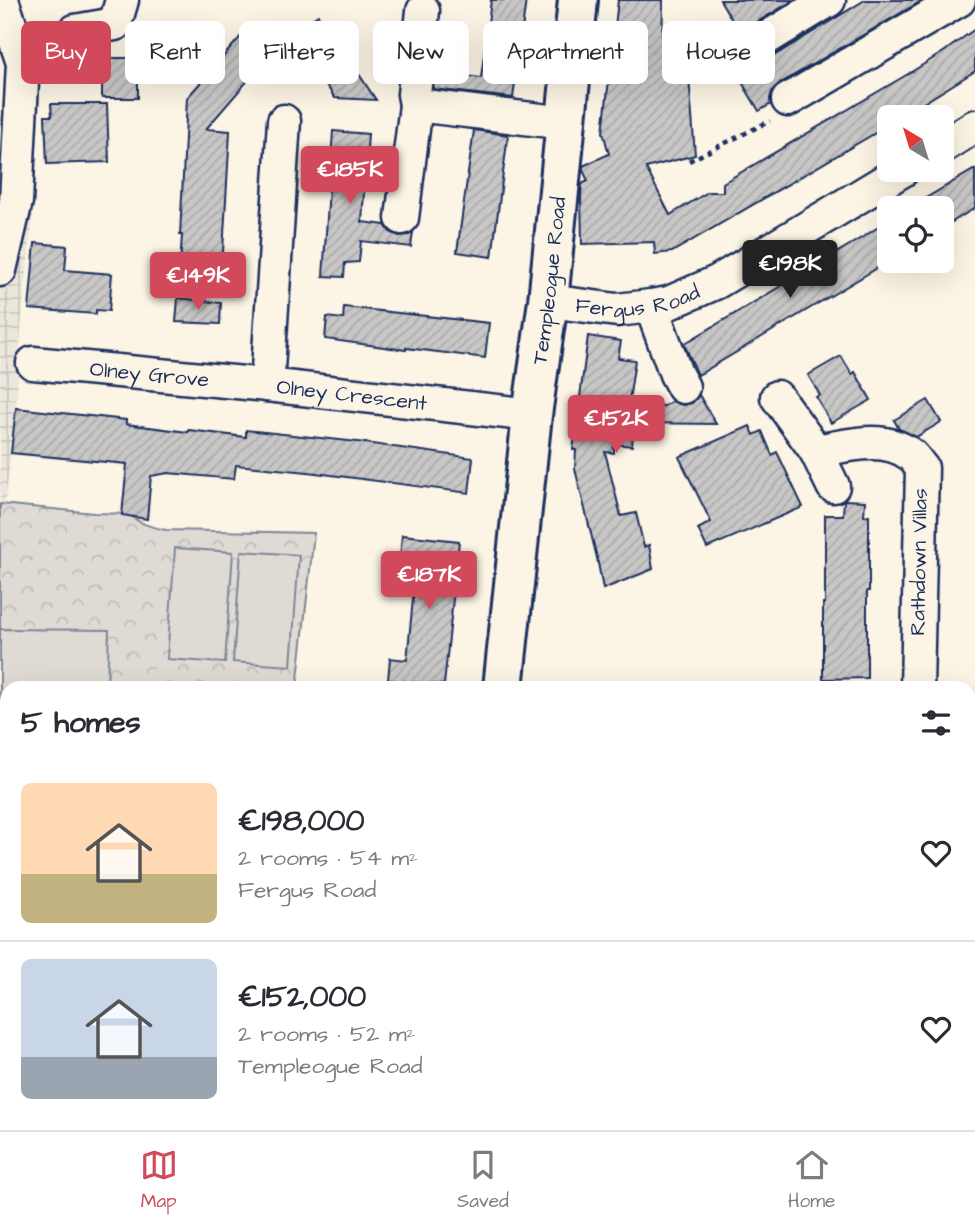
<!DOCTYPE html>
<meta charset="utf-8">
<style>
body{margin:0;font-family:"Architects Daughter",sans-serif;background:#f2f2f3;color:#2b2b33;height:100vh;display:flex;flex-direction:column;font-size:26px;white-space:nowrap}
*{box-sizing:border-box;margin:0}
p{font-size:23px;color:#7c7c81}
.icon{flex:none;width:38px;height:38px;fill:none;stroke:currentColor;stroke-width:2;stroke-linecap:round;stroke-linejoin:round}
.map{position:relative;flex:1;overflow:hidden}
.details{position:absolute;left:0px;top:681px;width:976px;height:450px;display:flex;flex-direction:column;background:#fff;border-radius:21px 21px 0 0;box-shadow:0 7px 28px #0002}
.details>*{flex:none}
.top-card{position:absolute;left:21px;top:21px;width:934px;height:63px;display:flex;gap:14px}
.needle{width:46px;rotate:322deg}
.tools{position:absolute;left:877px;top:105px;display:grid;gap:14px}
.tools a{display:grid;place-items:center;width:77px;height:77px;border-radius:10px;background:#fff;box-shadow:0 7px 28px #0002;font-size:35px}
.price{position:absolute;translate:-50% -60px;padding:0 16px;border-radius:7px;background:#d1495b;color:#fff;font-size:23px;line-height:46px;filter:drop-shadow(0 2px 4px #0008)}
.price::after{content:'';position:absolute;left:50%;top:42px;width:21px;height:16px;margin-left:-10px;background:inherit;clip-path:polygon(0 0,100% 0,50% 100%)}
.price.selected{background:#222;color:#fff}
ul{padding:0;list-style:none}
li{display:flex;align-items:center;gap:21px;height:175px;padding:0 21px}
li+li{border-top:2px solid #e1e1e2}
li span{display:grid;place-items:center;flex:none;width:196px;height:140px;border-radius:10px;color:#555}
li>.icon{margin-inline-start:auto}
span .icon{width:84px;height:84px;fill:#fffc;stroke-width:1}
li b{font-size:30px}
h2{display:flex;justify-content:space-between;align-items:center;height:84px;padding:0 21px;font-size:30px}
.pill{padding:0 24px;border-radius:10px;background:#fff;box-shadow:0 7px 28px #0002;font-size:24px;line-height:63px}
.pill.selected{background:#d1495b;color:#fff}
.dock{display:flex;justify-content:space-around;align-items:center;height:98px;border-top:2px solid #e1e1e2;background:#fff;font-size:19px;color:#7c7c81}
.dock a{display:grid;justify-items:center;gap:4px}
.dock .selected{color:#d1495b}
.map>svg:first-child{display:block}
.industrial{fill:url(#industrial-grid)}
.park{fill:url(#park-crowns);stroke:#7d8599;stroke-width:2}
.pitch{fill:#dfdbd4;stroke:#7d8599;stroke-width:2}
.building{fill:url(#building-hatch);stroke:#1b2f5e;stroke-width:2}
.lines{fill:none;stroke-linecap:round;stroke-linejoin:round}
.minor-casing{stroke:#1b2f5e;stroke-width:37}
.major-casing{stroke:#1b2f5e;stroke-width:44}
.path{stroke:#1b2f5e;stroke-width:4.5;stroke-dasharray:5 5;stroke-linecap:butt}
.minor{stroke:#fcf5e5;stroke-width:32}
.major{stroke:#fcf5e5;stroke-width:38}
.labels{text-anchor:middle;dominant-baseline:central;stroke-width:5;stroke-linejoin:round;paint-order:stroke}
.street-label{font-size:21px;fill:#1b2f5e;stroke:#fcf5e5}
</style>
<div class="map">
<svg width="975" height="1130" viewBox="0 0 975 1130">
<defs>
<pattern id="industrial-grid" width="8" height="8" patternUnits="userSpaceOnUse" patternTransform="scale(1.75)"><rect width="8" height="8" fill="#ece7dc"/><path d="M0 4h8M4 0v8" fill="none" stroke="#cac6bf"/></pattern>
<pattern id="park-crowns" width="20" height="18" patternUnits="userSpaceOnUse" patternTransform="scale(1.75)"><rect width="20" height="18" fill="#dfdbd4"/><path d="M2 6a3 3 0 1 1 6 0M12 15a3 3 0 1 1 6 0" fill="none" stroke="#bfbcb8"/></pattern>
<pattern id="building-hatch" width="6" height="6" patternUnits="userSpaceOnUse" patternTransform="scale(1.75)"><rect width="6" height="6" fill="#c8c7c6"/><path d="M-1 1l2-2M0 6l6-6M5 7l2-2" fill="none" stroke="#ababac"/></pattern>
</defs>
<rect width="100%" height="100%" fill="#fcf5e5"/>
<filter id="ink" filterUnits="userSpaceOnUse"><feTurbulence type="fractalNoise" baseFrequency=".0143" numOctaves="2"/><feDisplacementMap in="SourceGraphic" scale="14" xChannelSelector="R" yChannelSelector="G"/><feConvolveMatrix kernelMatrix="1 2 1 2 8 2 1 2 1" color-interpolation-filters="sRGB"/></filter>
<g filter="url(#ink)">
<path class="industrial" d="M 39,69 L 35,197 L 22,315 L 16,408 L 5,504 L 0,504 L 0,214 L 7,74 Z"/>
<path class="park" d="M 0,504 L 94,513 L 129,514 C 139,524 152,527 166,530 L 314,533 L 297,688 L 7,688 L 7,1124 L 27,1124 L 26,1130 L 0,1130 Z"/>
<g class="pitch">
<path d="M 175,548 L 233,552 L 225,663 L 167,659 Z"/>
<path d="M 241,551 L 299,555 L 291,666 L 233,662 Z"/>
<path d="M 0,629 L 109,630 L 107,688 L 7,688 L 7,858 L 0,858 Z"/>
</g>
<g class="building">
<path d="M 491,0 L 526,0 L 513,98 L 433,89 L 435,72 L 481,78 Z"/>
<path d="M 618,0 L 663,0 L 662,52 L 671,52 L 671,57 L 677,57 L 678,65 L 688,64 L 695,155 L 646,168 L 670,215 L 708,192 L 723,192 L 723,183 L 908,74 L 945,51 L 975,29 L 975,71 L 901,117 L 889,117 L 889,125 L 672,252 L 655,254 L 654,242 L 582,244 L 581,195 L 582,184 L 588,181 L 583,170 L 583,166 L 609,154 L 603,132 Z"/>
<path d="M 720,0 L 794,0 L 747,28 L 741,35 Z"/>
<path d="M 865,0 L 923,0 L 779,84 L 772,92 L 770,99 L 771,104 L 759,111 L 737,74 L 765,74 L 758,62 L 767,60 Z"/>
<path d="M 318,15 L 331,32 L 376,100 L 335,98 L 305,54 L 273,44 Z"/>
<path d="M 250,26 L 275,49 L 206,129 L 230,131 L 222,269 L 180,266 L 182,235 L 180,235 L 187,98 Z"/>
<rect x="102" y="58" width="36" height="40"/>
<path d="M 51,104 L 107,104 L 109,162 L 47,164 L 45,116 L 52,116 Z"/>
<path d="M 474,130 L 508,135 L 492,257 L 457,252 Z"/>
<path d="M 333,131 L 368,134 L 362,222 L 385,225 L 390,232 L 399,236 L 409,235 L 413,232 L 411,247 L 361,241 L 359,262 L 345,263 L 344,277 L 323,276 Z"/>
<path d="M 975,169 L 975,208 L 942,228 L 942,208 L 909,208 Z"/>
<path d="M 889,220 L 889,261 L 698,375 L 684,344 L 863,237 Z"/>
<path d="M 35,243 L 67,246 L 65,270 L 112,274 L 109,311 L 96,310 L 96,314 L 29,309 Z"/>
<path d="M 178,298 L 221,303 L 220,324 L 176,322 Z"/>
<path d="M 344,307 L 489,323 L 485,358 L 406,348 L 406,350 L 325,339 L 327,317 L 343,319 Z"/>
<path d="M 588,336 L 621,341 L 618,358 L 635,360 L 629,401 L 631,401 L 631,403 L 664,406 L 672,401 L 683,405 L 692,403 L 699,395 L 716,424 L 634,423 L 632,446 L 614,444 L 614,453 L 605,452 L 621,516 L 636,513 L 644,547 L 649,545 L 653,569 L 603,589 L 597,558 L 575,469 L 576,450 L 573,450 Z"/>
<path d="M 841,356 L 852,374 L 855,372 L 871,400 L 831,423 L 816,397 L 820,395 L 808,375 Z"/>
<path d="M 928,400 L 941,422 L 916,437 L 899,429 L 894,420 Z"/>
<path d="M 16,408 L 126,420 L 126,424 L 188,432 L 188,430 L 246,437 L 246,430 L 358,442 L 473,458 L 469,493 L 308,472 L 236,465 L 234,479 L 168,473 L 151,476 L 147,519 L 122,515 L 127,464 L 11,453 Z"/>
<path d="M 750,426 L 754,435 L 762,431 L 772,455 L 777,452 L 803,507 L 707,548 L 698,529 L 711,522 L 679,457 Z"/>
<path d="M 844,500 L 865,501 L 864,516 L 869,515 L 869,591 L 867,591 L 867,678 L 823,679 L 823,603 L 825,603 L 825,515 L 843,515 Z"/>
<path d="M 402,535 L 459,541 L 444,685 L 388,680 L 390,658 L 407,660 L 417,558 L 400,556 Z"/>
</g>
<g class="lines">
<defs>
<g id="minor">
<path d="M 75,31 L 115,24 L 122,0"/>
<path d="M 757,44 L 829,0"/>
<path d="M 788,100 L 959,0"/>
<path d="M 416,105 L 566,123"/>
<path id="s1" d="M 284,121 L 267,385 L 532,415"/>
<path d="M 942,147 L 975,126"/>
<path d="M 402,218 L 416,105 L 414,94 L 423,11"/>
<path d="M 0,270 L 16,201 L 23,63 L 2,0"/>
<path id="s2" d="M 548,301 L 617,310 L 651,306 L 669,303 L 717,282 L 903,170"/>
<path d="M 651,306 L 676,374 L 683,387"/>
<path id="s3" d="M 33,363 L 267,385"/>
<path d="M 777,397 L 816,451 L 833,486"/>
<path d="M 816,451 C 846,446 884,434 911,455 C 915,458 918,464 922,468 L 917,688"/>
<path d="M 970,875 L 975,875"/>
<path d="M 0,913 L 7,913"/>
</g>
<g id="major">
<path id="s4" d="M 503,688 L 532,415 L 548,301 L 578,0"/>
<path d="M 458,1130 L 458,1124"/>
</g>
</defs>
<use href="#minor" class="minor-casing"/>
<use href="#major" class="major-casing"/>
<path class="path" d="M 689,161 L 770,121"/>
<use href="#minor" class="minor"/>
<use href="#major" class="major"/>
</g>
</g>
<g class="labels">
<g class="street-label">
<text stroke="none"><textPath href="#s4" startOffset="410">Templeogue Road</textPath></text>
<text stroke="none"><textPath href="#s2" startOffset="91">Fergus Road</textPath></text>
<text stroke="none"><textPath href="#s3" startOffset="117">Olney Grove</textPath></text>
<text stroke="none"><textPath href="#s1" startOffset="350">Olney Crescent</textPath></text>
<text transform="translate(919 562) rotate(-89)">Rathdown Villas</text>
</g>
</g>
</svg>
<div class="tools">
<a><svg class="needle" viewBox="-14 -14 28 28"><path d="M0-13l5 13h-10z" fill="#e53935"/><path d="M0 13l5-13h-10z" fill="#7c7c81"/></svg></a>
<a><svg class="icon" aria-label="locate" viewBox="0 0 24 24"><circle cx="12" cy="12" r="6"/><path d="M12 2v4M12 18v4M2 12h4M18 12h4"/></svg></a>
</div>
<b class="price" style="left:350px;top:206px">€185K</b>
<b class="price selected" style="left:790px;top:300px">€198K</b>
<b class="price" style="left:198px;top:312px">€149K</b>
<b class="price" style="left:616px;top:455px">€152K</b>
<b class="price" style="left:429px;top:611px">€187K</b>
<div class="top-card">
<a class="pill selected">Buy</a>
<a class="pill">Rent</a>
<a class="pill">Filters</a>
<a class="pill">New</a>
<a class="pill">Apartment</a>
<a class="pill">House</a>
</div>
<section class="details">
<h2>5 homes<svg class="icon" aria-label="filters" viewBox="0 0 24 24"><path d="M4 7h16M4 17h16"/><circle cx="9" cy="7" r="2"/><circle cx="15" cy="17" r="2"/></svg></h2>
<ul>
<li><span style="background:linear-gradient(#ffd9b3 65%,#c2b280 0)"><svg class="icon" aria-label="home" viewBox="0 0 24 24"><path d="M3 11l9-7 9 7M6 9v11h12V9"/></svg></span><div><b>€198,000</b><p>2 rooms · 54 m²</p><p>Fergus Road</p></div><svg class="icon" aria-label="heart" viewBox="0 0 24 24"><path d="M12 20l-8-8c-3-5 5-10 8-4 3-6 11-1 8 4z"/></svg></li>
<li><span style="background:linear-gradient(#c9d6e8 70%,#9aa5b1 0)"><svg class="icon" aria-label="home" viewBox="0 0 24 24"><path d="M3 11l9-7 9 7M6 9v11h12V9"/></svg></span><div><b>€152,000</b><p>2 rooms · 52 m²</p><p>Templeogue Road</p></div><svg class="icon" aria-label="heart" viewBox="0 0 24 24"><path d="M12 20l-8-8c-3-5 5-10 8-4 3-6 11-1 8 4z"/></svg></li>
</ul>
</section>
</div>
<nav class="dock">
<a class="selected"><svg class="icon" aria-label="map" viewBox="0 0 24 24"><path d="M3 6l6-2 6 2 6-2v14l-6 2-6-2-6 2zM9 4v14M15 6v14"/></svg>Map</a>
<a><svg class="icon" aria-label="saved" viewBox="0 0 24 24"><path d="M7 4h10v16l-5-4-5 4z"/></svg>Saved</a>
<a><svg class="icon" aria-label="home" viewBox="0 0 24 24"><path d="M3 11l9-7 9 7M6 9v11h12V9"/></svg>Home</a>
</nav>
